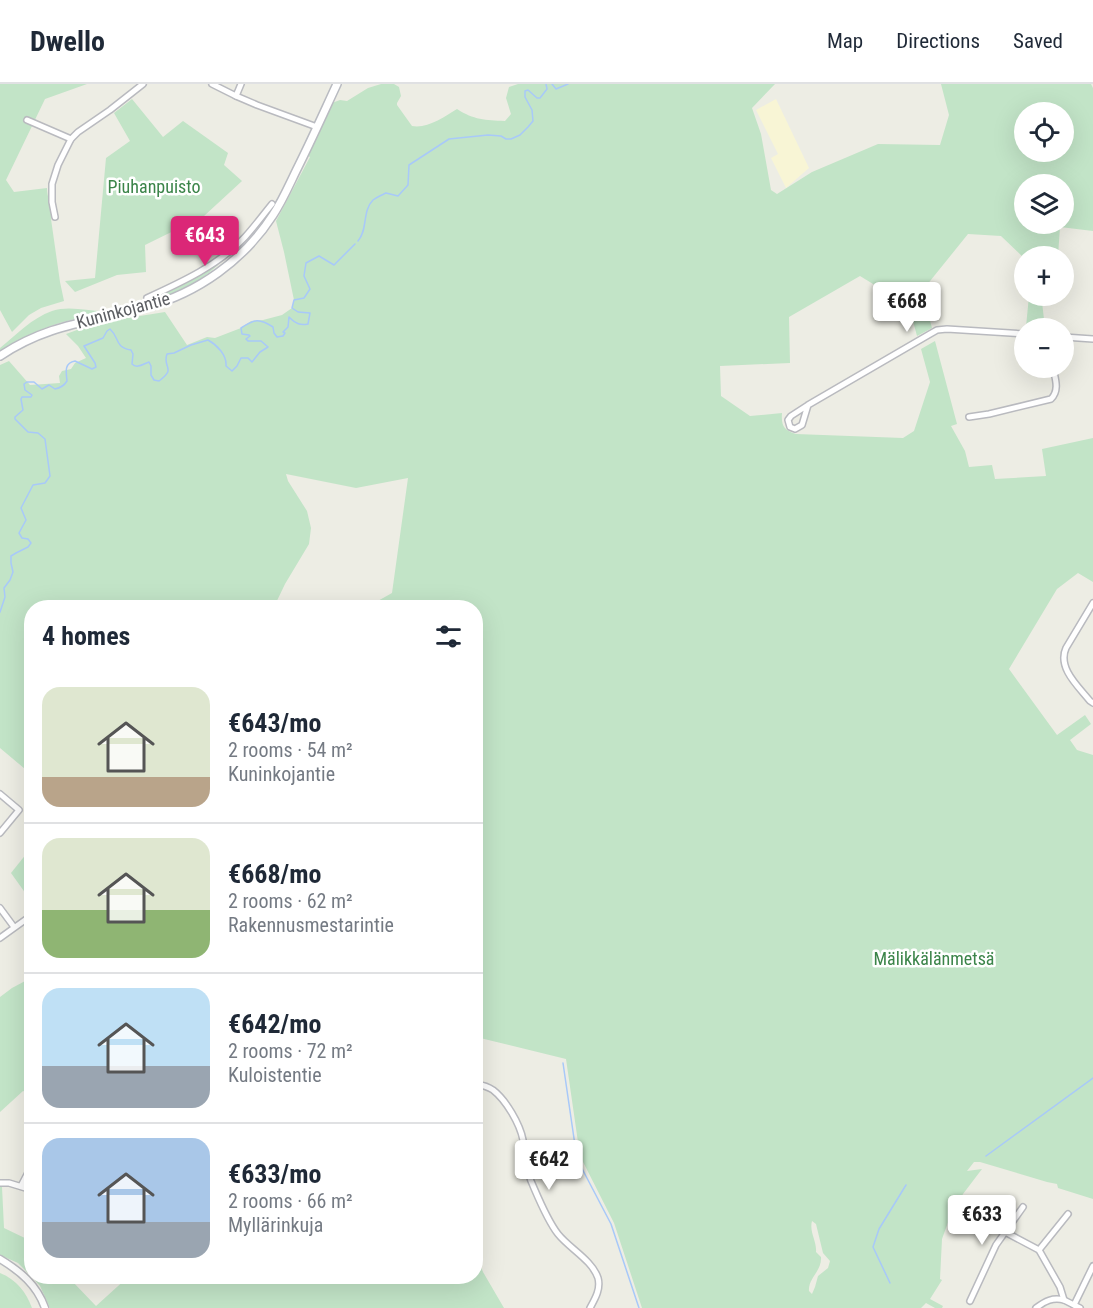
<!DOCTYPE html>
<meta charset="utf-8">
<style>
body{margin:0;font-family:"Roboto Condensed",sans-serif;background:#f6f6f7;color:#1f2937;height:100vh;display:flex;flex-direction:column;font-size:22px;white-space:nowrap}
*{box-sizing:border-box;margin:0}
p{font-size:20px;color:#747a83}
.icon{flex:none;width:33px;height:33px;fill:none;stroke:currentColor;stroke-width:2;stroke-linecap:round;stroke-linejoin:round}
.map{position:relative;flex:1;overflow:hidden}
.details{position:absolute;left:24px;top:516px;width:459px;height:684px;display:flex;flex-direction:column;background:#fff;border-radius:24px;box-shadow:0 6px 24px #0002}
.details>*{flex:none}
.fabs{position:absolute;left:1014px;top:18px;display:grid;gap:12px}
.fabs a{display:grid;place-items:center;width:60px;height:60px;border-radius:50%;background:#fff;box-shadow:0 6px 24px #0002;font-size:30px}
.price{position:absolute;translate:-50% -51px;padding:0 14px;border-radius:6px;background:#fff;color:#222;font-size:20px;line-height:39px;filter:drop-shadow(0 2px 3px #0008)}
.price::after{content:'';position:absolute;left:50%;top:36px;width:18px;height:14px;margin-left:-9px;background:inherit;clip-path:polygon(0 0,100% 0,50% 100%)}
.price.active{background:#db2777;color:#fff}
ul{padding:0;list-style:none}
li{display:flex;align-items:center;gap:18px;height:150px;padding:0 18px}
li+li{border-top:2px solid #e0e1e3}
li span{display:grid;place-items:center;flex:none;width:168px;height:120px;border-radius:18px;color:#555}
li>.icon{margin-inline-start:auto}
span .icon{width:72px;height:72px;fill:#fffc;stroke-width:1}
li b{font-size:26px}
h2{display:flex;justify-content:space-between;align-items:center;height:72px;padding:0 18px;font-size:26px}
header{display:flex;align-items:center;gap:36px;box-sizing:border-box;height:84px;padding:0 30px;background:#fff;border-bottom:2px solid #e0e1e3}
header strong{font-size:28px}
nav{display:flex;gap:33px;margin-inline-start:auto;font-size:21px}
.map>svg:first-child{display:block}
.green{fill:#c2e4c7;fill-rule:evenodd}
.sand{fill:#f8f5d5}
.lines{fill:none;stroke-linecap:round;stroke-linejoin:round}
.stream{stroke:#a8c9f9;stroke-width:1.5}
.minor-casing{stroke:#b9babf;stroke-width:8}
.tertiary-casing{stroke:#b9babf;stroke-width:9}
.secondary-casing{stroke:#b9bbc1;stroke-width:10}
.minor{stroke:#fff;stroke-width:5}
.tertiary{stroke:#fff;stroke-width:6}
.secondary{stroke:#fff;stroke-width:7}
.labels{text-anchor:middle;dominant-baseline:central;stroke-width:5;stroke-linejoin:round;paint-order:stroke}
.park-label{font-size:18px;fill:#3b8449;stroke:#fff}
.street-label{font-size:18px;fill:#5c5e63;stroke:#fff}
</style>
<header>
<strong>Dwello</strong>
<nav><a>Map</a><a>Directions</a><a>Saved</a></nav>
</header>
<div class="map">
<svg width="1093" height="1224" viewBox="0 0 1093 1224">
<rect width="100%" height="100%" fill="#edede4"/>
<g class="green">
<path d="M 0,0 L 87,0 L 45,15 L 6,96 L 14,108 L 47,104 C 47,115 53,124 51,135 L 60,198 L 64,217 L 41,224 L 29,231 L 12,248 L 0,226 Z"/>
<path d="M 381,0 L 394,0 L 399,3 L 401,12 L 397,19 L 397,21 L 412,42 C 427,45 444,33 457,25 C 474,36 485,36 505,37 L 511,30 L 506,14 L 509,3 L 518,0 L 775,0 L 752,24 L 761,50 L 771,106 L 777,110 L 812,88 L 878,60 L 940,61 L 949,31 L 941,0 L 1091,0 L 1093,4 L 1093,147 L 1060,143 L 1058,172 L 1024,172 L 1024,174 L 1001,152 L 968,150 L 922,207 L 932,244 L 917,252 L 909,222 L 860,192 L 789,233 L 790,279 L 720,282 L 721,312 L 750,332 L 782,329 C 781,342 784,346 796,350 L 903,354 L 914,347 L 930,298 L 921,265 L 935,257 L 957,340 L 951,342 L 965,367 L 969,383 L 992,381 L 995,395 L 1046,392 L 1042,365 L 1093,354 L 1093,498 L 1078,489 L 1057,505 L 1009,585 L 1057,651 L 1085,631 L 1091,640 L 1070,656 L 1077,666 L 1093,671 L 1093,1115 L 1058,1104 L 1057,1100 L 1047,1098 L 980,1078 L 974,1078 L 967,1087 L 982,1085 L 963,1110 L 951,1130 L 942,1155 L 940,1195 L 942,1196 L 930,1215 L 943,1222 L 942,1224 L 935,1224 L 926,1219 L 921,1224 L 642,1224 L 614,1139 L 580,1072 L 566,975 L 476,953 L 476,524 L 367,523 L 392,509 L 408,394 L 356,404 L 286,390 L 288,397 L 307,427 L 311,444 L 309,460 L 285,500 L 274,523 L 32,524 L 31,690 L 0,664 L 0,281 L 9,277 L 30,301 L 60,299 L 59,292 L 62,287 L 71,285 L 75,279 L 86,274 L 78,262 L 66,250 L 96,239 L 165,228 L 187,261 L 207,253 L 215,254 L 241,244 L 251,237 L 263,236 L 282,231 L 292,224 L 294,216 L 284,168 L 276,137 L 310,73 L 308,72 L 332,19 L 340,16 L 347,17 L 368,4 ZM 1024,28 L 1064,28 L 1064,68 L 1024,68 ZM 1024,100 L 1064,100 L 1064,140 L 1024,140 ZM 812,1137 L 816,1140 L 823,1169 L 830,1177 L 828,1184 L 818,1192 L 815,1203 L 812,1210 L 809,1207 C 808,1194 822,1187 821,1173 L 816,1168 C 817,1157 809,1148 812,1137 Z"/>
<path d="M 132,15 L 163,53 L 183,37 L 228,69 L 224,81 L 242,97 L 204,132 L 145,161 L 146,188 L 117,191 L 75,208 L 65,197 L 95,194 L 106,74 L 130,57 L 114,29 Z"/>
<path d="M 216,178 L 218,181 C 171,223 121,223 63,238 C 41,244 20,255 0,267 L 0,264 C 16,251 32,234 52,227 C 71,221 89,228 107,227 C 139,225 192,198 216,178 Z"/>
<path d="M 1029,212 L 1045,212 L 1042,218 L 1045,244 L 1026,243 Z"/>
<path d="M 31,764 L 31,817 L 11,789 Z"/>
<path d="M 27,896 L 31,896 L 31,1010 L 23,1007 L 0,1028 L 0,913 L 12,904 Z"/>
<path d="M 0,1103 L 2,1103 L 4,1144 L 31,1157 L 31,1192 L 18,1179 L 0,1171 Z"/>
<path d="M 476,1171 L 483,1188 L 504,1224 L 50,1224 L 40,1202 L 32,1193 L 76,1193 L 72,1197 L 96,1222 L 128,1193 L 476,1192 Z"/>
<path d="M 0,1189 C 17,1196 26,1208 32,1224 L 0,1224 Z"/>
</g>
<path class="sand" d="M 776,15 L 809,84 L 786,104 L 771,74 L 778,70 L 756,26 Z"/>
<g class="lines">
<g class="stream">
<path d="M 552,0 L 556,5 L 568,0"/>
<path d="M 358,157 C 368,146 362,127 373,116 C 377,113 382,111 386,109 L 398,112 L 408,101 L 409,81 L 449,55 L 488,51 L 501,52 L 506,55 L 511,55 L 520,51 L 528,43 L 533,37 L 532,26 L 525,13 L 525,7 L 528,6 L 537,14 L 540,14 L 547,5 L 546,0"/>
<path d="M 0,528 L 5,513 L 4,504 L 10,496 L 13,488 L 11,479 L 11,472 L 16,469 L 28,463 L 31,459 L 28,455 L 22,454 L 19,449 L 26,436 L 21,424 L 33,401 L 45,399 L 50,392 L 45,355 L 38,349 L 28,348 L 15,335 L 15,333 L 23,326 L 21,315 L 22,313 L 31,313 L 32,311 L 25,306 L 24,300 L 27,298 L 34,298 L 42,305 L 49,301 L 55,305 C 60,304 64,302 67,297 C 66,288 64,279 75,277 L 92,285 L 96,283 L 95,279 L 84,262 L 103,254 L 107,247 L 110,245 C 120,254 114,263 131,266 L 133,270 L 132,280 C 137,285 143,280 149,278 L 151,282 L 151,291 L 154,296 L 159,297 C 177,284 162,284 167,270 L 174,269 L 191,261 L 208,256 C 217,261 227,271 226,282 L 232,287 L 237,282 L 241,274 L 248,274 L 252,278 L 260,268 L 268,263 L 261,257 L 248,257 L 246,255 L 250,252 L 249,251 L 242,250 L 241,244 C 255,235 259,234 273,243 L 274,249 L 277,253 L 283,252 L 285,249 L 283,248 L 288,243 L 289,233 C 295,239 300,242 308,240 L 310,229 L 298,228 L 292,224 L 294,216 L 304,214 L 310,205 L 304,192 L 306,179 L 319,172 L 334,181 L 355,160"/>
<path d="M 563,979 L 577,1075 L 611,1140 L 639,1224"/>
<path d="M 986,1072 L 1093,994"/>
<path d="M 890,1199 L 873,1163 L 879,1145 L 906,1101"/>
</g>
<defs>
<g id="minor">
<path d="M 212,0 L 236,12 L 257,21 L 317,43"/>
<path d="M 236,12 L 241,0"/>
<path d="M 27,36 L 71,55"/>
<path d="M 55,133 L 52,118 L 52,100 L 58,81 L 71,55 L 78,48 L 110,26 L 143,0"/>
<path d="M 147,214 C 182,198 219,181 245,153 C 255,142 263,131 272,120"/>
<path d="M 1064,253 L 1093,255"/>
<path d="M 808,321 L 802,341 L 795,345 L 790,343 L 788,336 L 791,332 L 808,321 L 930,250 L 937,246 L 947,245 L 1024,250"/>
<path d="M 969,333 L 989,330 L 1051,315 C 1060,306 1055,294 1053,284"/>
<path d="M 1093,519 L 1066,564 C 1057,584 1079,603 1090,617 L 1093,619"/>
<path d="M 0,710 L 19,726 L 0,749"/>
<path d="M 0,824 L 14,843"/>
<path d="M 0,854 L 32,831"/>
<path d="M 476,1000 C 482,1001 487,1002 493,1006 C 506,1016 520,1040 523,1056 C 525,1070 526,1084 531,1097 C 538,1113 547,1136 558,1150 C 570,1165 592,1176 598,1194 C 601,1205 595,1215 590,1224"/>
<path d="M 0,1099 L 9,1099 L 32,1106"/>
<path d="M 21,1102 L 32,1081"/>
<path d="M 1005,1148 L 1039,1166 L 1060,1203 L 1064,1216 L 1080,1224"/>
<path d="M 1039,1166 L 1068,1130"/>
<path d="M 970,1217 L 996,1161 L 1023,1123"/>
<path d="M 1074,1221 L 1093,1182"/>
<path d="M 1036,1224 C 1045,1217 1053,1213 1064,1216"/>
</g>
<path id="tertiary" d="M 0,1175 C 20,1187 37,1201 45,1224"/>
<path id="secondary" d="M 0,272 C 49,239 93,238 146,223 C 198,209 244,176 273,131 C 283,116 290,99 298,83 C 312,55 324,28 337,0"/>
</defs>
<use href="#minor" class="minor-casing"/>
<use href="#tertiary" class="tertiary-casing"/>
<use href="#secondary" class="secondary-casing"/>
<use href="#minor" class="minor"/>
<use href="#tertiary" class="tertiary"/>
<use href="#secondary" class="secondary"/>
</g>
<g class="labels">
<g class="park-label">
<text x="154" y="102">Piuhanpuisto</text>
<text x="934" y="874">Mälikkälänmetsä</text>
</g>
<g class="street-label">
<text transform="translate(123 226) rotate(-15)">Kuninkojantie</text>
</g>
</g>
</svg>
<div class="fabs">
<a><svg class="icon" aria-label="locate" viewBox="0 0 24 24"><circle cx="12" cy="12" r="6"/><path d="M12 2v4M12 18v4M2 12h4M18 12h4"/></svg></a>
<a><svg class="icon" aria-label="layers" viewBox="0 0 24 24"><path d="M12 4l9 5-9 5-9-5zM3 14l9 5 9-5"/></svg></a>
<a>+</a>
<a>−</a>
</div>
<b class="price active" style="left:205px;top:183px">€643</b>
<b class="price" style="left:907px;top:249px">€668</b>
<b class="price" style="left:549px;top:1107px">€642</b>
<b class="price" style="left:982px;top:1162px">€633</b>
<section class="details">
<h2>4 homes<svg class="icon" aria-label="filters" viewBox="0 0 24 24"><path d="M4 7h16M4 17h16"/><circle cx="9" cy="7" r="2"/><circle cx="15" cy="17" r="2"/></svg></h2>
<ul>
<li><span style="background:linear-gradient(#dfe7d0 75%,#b9a48a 0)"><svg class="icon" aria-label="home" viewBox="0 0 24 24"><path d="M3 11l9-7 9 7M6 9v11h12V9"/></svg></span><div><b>€643/mo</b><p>2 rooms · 54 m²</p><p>Kuninkojantie</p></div></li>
<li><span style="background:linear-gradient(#dfe7d0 60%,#8fb573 0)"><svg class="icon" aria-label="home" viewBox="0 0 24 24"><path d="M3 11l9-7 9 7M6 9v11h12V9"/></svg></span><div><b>€668/mo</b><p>2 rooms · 62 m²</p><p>Rakennusmestarintie</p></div></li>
<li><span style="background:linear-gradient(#bfe0f5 65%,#9aa5b1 0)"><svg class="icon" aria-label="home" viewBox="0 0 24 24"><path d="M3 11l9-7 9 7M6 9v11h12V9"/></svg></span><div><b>€642/mo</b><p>2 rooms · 72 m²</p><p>Kuloistentie</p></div></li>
<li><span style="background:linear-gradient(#a9c7e8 70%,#9aa5b1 0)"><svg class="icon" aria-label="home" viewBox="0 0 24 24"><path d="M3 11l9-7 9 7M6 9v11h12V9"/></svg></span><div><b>€633/mo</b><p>2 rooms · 66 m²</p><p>Myllärinkuja</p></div></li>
</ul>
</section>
</div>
